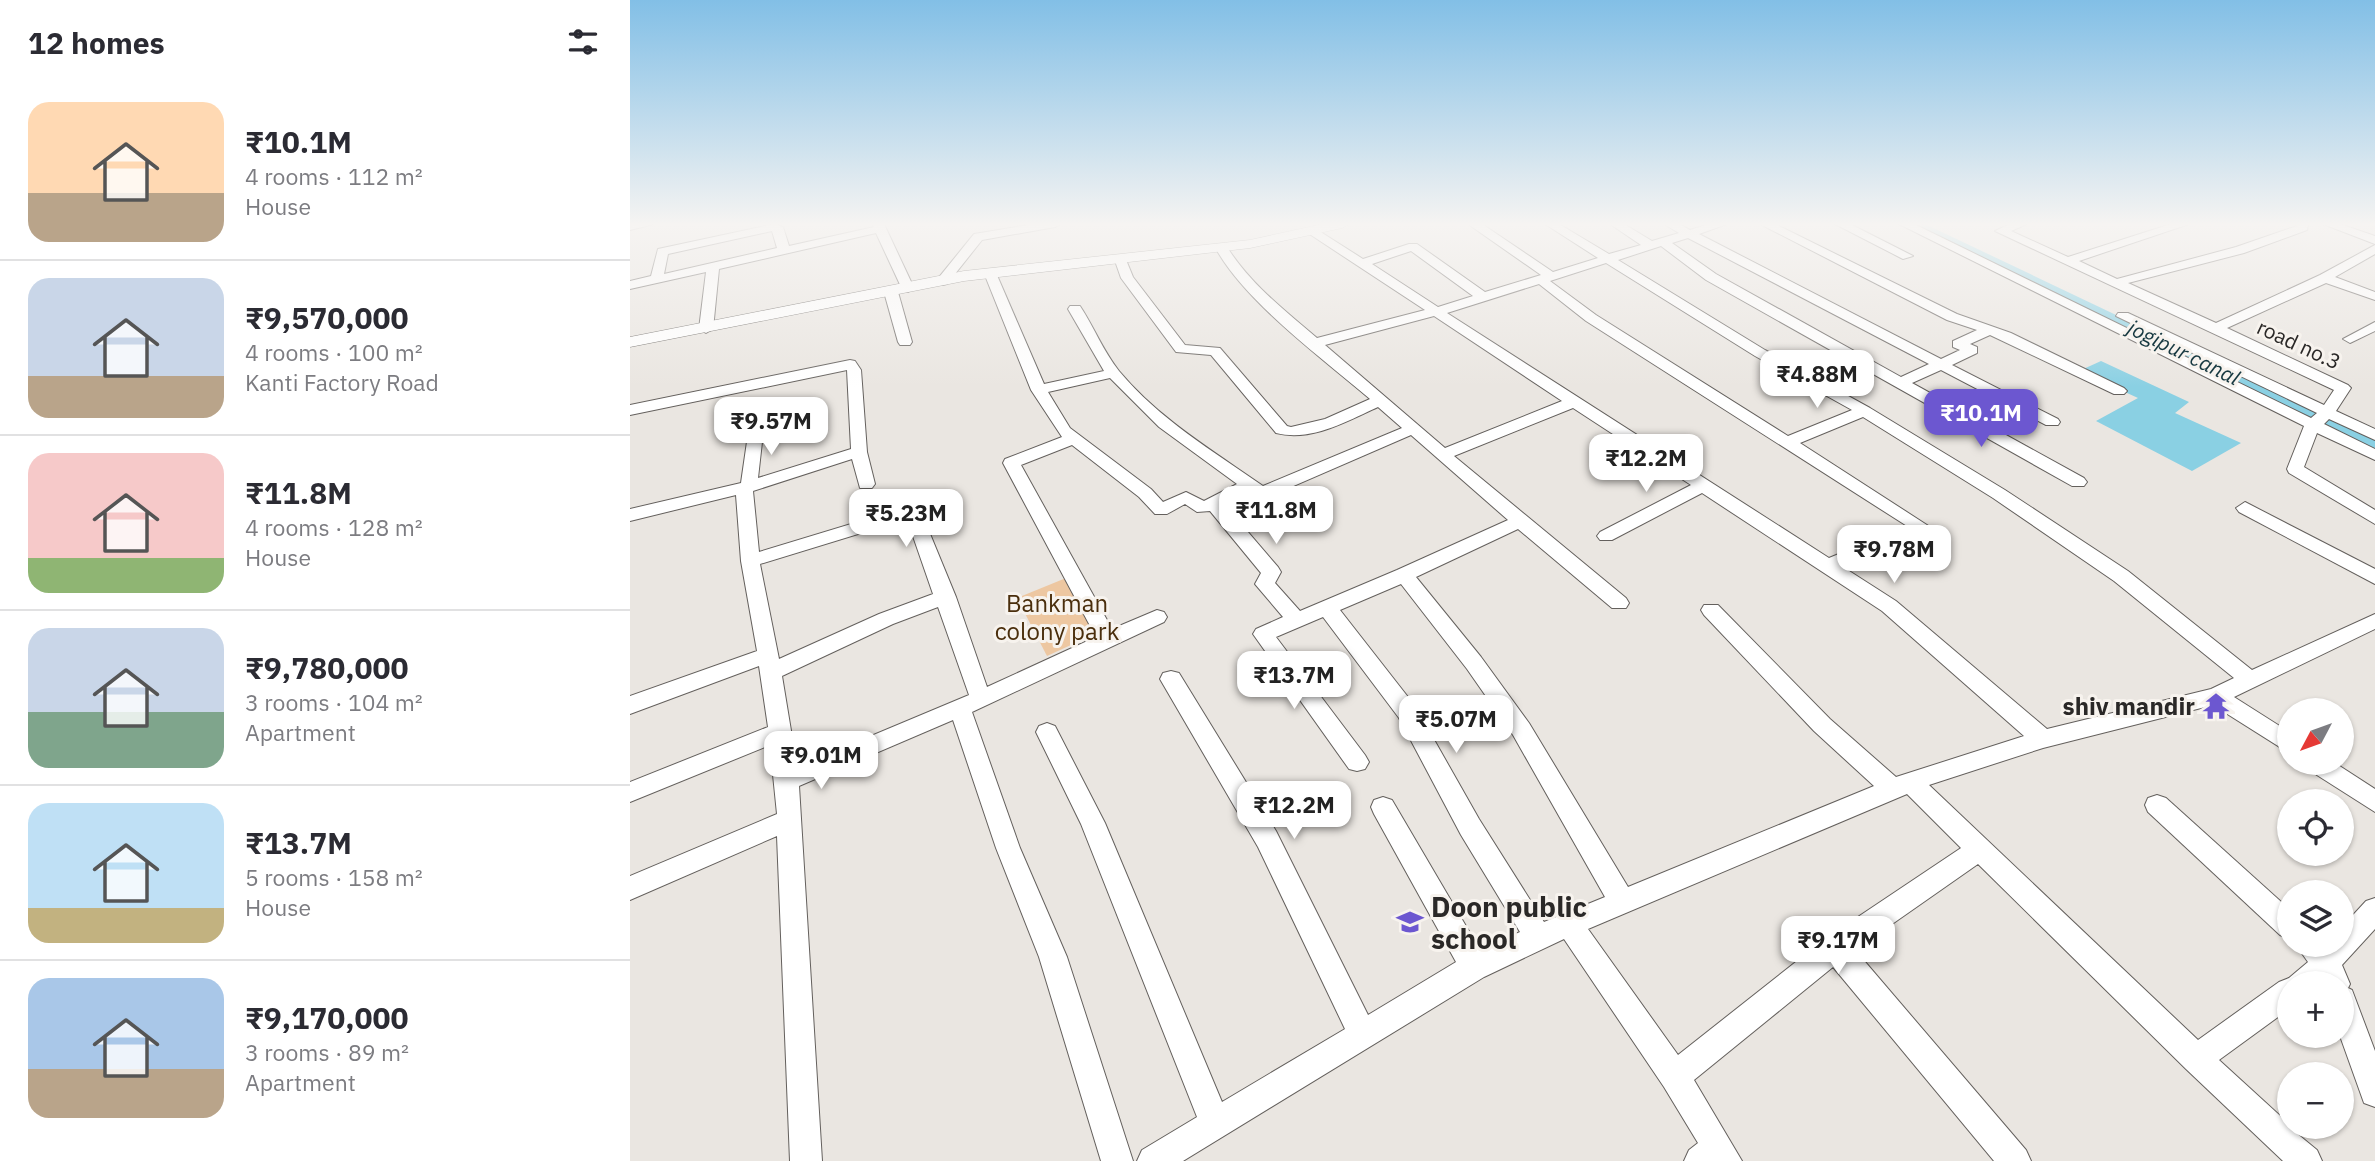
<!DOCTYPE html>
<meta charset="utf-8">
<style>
body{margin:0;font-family:"IBM Plex Sans",sans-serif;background:#f7f7f7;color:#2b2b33;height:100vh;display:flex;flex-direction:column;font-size:26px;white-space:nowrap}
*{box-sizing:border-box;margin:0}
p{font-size:23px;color:#7c7c81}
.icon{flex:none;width:38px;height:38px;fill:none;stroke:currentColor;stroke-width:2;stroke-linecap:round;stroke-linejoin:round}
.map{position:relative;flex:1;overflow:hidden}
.sheet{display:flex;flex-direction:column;background:#fff;width:630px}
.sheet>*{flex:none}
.needle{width:46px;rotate:229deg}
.buttons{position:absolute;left:1647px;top:698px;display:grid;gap:14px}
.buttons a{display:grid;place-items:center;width:77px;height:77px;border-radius:50%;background:#fff;box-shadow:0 2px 5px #0004;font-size:35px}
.price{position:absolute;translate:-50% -60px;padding:0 16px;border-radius:14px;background:#fff;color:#222;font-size:23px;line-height:46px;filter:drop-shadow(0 2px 4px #0008)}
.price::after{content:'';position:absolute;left:50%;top:42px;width:21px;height:16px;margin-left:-10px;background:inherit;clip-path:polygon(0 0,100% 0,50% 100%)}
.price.current{background:#6c57d0;color:#fff}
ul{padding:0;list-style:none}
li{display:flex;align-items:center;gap:21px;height:175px;padding:0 28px}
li+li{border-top:2px solid #e1e1e2}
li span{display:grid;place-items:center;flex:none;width:196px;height:140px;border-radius:21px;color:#555}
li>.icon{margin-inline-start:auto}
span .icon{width:84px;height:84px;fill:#fffc;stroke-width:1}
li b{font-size:30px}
h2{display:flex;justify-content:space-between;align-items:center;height:84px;padding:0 28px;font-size:30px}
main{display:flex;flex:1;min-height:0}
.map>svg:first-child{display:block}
.green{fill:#edc7a1}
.water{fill:#8ad0e3}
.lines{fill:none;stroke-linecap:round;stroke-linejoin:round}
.canal{fill:#8ad0e3;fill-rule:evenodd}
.minor-casing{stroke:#64605d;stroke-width:2}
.tertiary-casing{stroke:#64605d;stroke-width:1}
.minor{fill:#fff;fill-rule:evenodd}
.tertiary{fill:#fff;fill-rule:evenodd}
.labels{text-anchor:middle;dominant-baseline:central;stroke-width:6;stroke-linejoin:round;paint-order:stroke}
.far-street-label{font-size:21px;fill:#2a2827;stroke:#f7f3ee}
.far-water-label{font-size:21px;font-style:italic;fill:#163840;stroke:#f7f3ee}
.park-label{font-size:24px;fill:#4a2e0c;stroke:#f7f3ee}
.poi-label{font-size:24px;font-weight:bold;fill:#2a2827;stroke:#f7f3ee;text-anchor:end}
.near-poi-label{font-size:28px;font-weight:bold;fill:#2a2827;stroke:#f7f3ee;text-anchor:start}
</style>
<main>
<section class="sheet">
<h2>12 homes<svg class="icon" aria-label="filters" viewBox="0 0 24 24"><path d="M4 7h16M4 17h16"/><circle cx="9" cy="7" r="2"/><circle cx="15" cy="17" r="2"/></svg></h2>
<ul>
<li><span style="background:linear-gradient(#ffd9b3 65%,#b9a48a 0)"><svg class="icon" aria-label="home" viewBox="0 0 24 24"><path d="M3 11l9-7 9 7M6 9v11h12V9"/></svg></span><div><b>₹10.1M</b><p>4 rooms · 112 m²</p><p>House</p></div></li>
<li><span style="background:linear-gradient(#c9d6e8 70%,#b9a48a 0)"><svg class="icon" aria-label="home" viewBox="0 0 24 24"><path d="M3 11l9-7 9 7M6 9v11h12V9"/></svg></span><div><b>₹9,570,000</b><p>4 rooms · 100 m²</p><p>Kanti Factory Road</p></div></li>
<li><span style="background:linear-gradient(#f6c9c9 75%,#8fb573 0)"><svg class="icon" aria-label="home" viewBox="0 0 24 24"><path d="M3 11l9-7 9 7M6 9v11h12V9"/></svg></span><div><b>₹11.8M</b><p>4 rooms · 128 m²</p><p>House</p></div></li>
<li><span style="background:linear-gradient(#c9d6e8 60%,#7fa58c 0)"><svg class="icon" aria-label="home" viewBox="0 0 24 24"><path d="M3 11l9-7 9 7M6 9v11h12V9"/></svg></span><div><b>₹9,780,000</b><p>3 rooms · 104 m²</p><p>Apartment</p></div></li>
<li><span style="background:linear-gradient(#bfe0f5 75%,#c2b280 0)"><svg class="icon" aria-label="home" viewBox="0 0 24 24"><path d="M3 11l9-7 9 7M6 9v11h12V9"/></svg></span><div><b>₹13.7M</b><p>5 rooms · 158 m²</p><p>House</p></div></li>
<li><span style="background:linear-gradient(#a9c7e8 65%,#b9a48a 0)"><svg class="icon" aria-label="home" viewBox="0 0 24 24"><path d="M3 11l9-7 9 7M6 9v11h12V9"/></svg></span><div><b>₹9,170,000</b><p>3 rooms · 89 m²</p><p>Apartment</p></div></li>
</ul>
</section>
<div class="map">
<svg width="1745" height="1161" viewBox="0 0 1745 1161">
<rect width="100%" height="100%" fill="#eae6e1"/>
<path class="green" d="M 436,578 L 467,633 L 417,656 L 387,598 Z"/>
<path class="water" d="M 1471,361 L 1559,402 L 1545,413 L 1611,443 L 1562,471 L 1466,421 L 1508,398 L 1449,371 Z"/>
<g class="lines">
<path class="canal" d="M 1280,224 L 1295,224 L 1745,438 L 1745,449 Z"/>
<defs>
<g id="minor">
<path d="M 0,224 L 24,224 L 0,230 Z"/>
<path d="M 144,224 L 153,227 L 159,246 L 244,227 L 242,224 L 254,224 L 284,288 L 278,292 L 273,291 L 246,233 L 89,269 L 83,329 L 76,333 L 69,329 L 76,272 L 0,289 L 0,281 L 21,276 L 28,249 ZM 142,231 L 147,248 L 34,274 L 38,254 Z"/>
<path d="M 404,224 L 431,224 L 425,227 L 352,240 L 317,284 L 312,285 L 306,281 L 344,234 Z"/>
<path d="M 838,224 L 852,224 L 923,272 L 968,258 L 915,224 L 929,224 L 979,254 L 1011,245 L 980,224 L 994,224 L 1022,241 L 1049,233 L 1034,224 L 1049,224 L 1060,230 L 1079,224 L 1097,224 L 1069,234 L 1311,359 L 1330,350 L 1323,347 L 1323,341 L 1347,330 L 1317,320 L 1130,224 L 1145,224 L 1327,314 L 1381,333 L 1494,388 L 1497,391 L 1494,394 L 1484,394 L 1360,335 L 1340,344 L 1347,347 L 1347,353 L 1322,365 L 1428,419 L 1430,422 L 1428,425 L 1416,425 L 1311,370 L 1282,383 L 1454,478 L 1457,482 L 1454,486 L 1442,486 L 1076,280 L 1031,246 L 988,260 L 1135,350 L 1240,408 L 1375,490 L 1498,571 L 1622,670 L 1745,614 L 1745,629 L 1604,697 L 1659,732 L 1659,753 L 1583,705 L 1413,748 L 1299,785 L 1568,1040 L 1649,982 L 1659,978 L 1678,962 L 1666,945 L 1712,945 L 1712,927 L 1736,901 L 1745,898 L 1745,929 L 1712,965 L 1720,984 L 1718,988 L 1722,990 L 1745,1051 L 1745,1107 L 1734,1103 L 1710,1036 L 1712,984 L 1659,984 L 1659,1009 L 1589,1060 L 1659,1124 L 1659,1127 L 1687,1150 L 1692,1161 L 1653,1161 L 1556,1069 L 1348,864 L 1225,950 L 1396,1150 L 1401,1161 L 1364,1161 L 1203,967 L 1064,1080 L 1112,1161 L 1054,1161 L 1059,1150 L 1068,1143 L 1034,1087 L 934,939 L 854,977 L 553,1161 L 507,1161 L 512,1150 L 567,1117 L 451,824 L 406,732 L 409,726 L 417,723 L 425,726 L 475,823 L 592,1102 L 715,1029 L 628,847 L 530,679 L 533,673 L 541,671 L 549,673 L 646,831 L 738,1015 L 826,962 L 744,814 L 741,807 L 744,800 L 753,797 L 762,800 L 850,950 L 890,932 L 831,835 L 769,718 L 693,617 L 646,637 L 735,755 L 739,762 L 735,769 L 727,771 L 719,769 L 623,634 L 626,629 L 653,617 L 625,584 L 631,573 L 580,511 L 567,512 L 555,504 L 537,514 L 525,514 L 509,497 L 442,445 L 391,465 L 482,629 L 527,610 L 534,612 L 537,617 L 534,622 L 342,712 L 390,848 L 437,957 L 503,1161 L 471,1161 L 409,957 L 366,848 L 323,720 L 169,786 L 192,1161 L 160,1161 L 147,836 L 0,900 L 0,876 L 147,814 L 140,745 L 0,802 L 0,782 L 138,727 L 129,666 L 0,714 L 0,696 L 127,651 L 111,561 L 106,495 L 0,521 L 0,509 L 111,483 L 120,421 L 132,421 L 134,424 L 128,478 L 221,449 L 217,370 L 0,415 L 0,405 L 220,360 L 225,361 L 231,370 L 237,452 L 245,484 L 242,488 L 230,488 L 222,459 L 123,491 L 129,552 L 277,507 L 289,507 L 326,597 L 357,687 L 466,637 L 373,463 L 375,459 L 432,437 L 401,390 L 354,273 L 356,270 L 364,270 L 366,273 L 414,384 L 474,371 L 438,309 L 440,306 L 450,306 C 464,327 473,351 489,371 C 529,419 583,451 633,486 L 772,428 L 748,407 C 717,421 682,442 646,433 L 581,355 L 546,352 L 491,278 L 484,258 L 486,255 L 494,255 L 503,277 L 555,345 L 590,348 L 657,426 L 661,427 L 695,419 L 740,399 C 692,358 614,301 585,247 L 587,244 L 595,244 C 619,283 653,309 687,338 L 795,310 L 678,233 L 678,229 L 686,229 L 733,259 L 779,244 L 787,244 L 855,292 L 911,275 ZM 1058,238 L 1299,364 L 1271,377 L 1086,274 L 1042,243 ZM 781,251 L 843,296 L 808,307 L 742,264 ZM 976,263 L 1125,356 L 1222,410 L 1158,436 L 966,315 L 920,281 ZM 909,284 L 956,321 L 1277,526 L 1199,558 L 817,313 ZM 804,316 L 932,401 L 815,448 L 695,345 ZM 480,378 L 529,427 L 607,484 L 574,501 L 556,492 L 533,502 L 521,489 L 440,428 L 418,392 ZM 943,408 L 1061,485 L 970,532 L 967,536 L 970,540 L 982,540 L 1072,493 L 1252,611 L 1394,736 L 1266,777 L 1200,719 L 1088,605 L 1074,605 L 1071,610 L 1074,615 L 1184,731 L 1244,786 L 998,887 L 899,723 L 851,657 L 786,577 L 888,529 L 982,608 L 996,608 L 999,603 L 996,598 L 824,456 ZM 1233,417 L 1363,498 L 1484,581 L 1604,678 L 1581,689 L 1417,729 L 1266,601 L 1213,567 L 1297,531 L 1300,527 L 1170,443 ZM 781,435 L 878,520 L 767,570 L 670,611 L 645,583 L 651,572 L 648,567 L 594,504 L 619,492 L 626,497 L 638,497 ZM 277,519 L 303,594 L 249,614 L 149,659 L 130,564 ZM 771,584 L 837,669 L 883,735 L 975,897 L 914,922 L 849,819 L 785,706 L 710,610 ZM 308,607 L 339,695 L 167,767 L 152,676 L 263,624 ZM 1277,794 L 1331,848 L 1195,939 L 1048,1055 L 958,929 Z"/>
<path d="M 1205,224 L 1220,224 L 1283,256 L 1273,259 Z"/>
<path d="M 1269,224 L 1284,224 L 1681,418 L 1687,413 L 1486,316 L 1488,313 L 1498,313 L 1694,405 L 1704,390 L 1365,231 L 1380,224 L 1397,224 L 1381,231 L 1438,257 L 1541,224 L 1559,224 L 1449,261 L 1487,279 L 1606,247 L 1667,226 L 1666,224 L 1678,224 L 1677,230 L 1614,253 L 1498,283 L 1586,323 L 1690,275 L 1745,245 L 1745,254 L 1705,277 L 1745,292 L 1745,300 L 1696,283 L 1597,328 L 1718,385 L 1721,388 L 1706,411 L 1745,429 L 1745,440 L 1699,419 L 1694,424 L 1745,449 L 1745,460 L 1687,433 L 1674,467 L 1745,510 L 1745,524 L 1659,473 L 1657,469 L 1674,426 Z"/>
<path d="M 1693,224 L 1710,224 L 1745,236 L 1745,244 Z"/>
<path d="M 261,288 L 268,292 L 282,342 L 280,345 L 270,345 L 268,342 L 254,292 Z"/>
<path d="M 1745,322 L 1745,331 L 1720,343 L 1713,339 Z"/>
<path d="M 1615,502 L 1745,569 L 1745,584 L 1609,512 L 1606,508 Z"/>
<path d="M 1675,763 L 1705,763 L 1745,789 L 1745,812 L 1679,770 Z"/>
<path d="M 1527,795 L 1536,798 L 1659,909 L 1659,939 L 1650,935 L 1518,812 L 1515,805 L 1518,798 Z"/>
</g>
<path id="tertiary" d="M 693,224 L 719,224 L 712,228 L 620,248 L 334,281 L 0,347 L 0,337 L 334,271 L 620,240 Z"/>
</defs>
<use href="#minor" class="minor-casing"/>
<use href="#tertiary" class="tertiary-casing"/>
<use href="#minor" class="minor"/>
<use href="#tertiary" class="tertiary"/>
</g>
<linearGradient id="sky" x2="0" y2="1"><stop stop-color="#82bfe6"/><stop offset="0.58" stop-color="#f6f4f2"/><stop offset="1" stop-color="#f6f4f2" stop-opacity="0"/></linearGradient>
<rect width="1745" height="387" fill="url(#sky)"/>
<defs>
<symbol id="temple-bare" viewBox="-9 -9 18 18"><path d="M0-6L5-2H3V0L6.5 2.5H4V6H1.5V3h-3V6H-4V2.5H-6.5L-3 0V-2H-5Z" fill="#6c57d0" stroke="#f7f3ee" stroke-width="2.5" paint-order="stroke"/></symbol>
<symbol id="school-bare" viewBox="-9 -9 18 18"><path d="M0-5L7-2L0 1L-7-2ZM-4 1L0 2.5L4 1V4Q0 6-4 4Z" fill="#6c57d0" stroke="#f7f3ee" stroke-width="2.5" paint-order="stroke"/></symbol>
</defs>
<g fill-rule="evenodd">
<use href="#temple-bare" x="1567" y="687" width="38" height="38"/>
<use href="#school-bare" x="761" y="903" width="38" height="38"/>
</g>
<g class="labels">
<g class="far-street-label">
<text transform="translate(1669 344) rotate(25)">road no.3</text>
</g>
<g class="far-water-label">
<text transform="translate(1554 352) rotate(26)">jogipur canal</text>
</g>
<g class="park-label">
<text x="427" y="603">Bankman<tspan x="427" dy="28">colony park</tspan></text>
</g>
<g class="poi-label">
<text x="1565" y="706">shiv mandir</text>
</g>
<g class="near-poi-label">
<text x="801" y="906">Doon public<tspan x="801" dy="32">school</tspan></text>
</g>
</g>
</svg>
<div class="buttons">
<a><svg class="needle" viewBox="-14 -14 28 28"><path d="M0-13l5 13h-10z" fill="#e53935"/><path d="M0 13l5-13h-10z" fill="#7c7c81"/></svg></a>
<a><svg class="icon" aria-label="locate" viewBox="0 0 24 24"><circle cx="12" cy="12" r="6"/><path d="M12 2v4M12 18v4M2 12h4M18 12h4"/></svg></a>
<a><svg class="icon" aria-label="layers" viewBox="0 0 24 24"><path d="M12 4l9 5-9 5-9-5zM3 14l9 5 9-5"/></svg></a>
<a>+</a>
<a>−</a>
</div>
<b class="price" style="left:1187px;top:410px">₹4.88M</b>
<b class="price current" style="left:1351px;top:449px">₹10.1M</b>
<b class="price" style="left:141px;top:457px">₹9.57M</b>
<b class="price" style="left:1016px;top:494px">₹12.2M</b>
<b class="price" style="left:646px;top:546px">₹11.8M</b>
<b class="price" style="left:276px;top:549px">₹5.23M</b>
<b class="price" style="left:1264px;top:585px">₹9.78M</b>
<b class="price" style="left:664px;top:711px">₹13.7M</b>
<b class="price" style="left:826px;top:755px">₹5.07M</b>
<b class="price" style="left:191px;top:791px">₹9.01M</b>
<b class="price" style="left:664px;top:841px">₹12.2M</b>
<b class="price" style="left:1208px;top:976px">₹9.17M</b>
</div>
</main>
